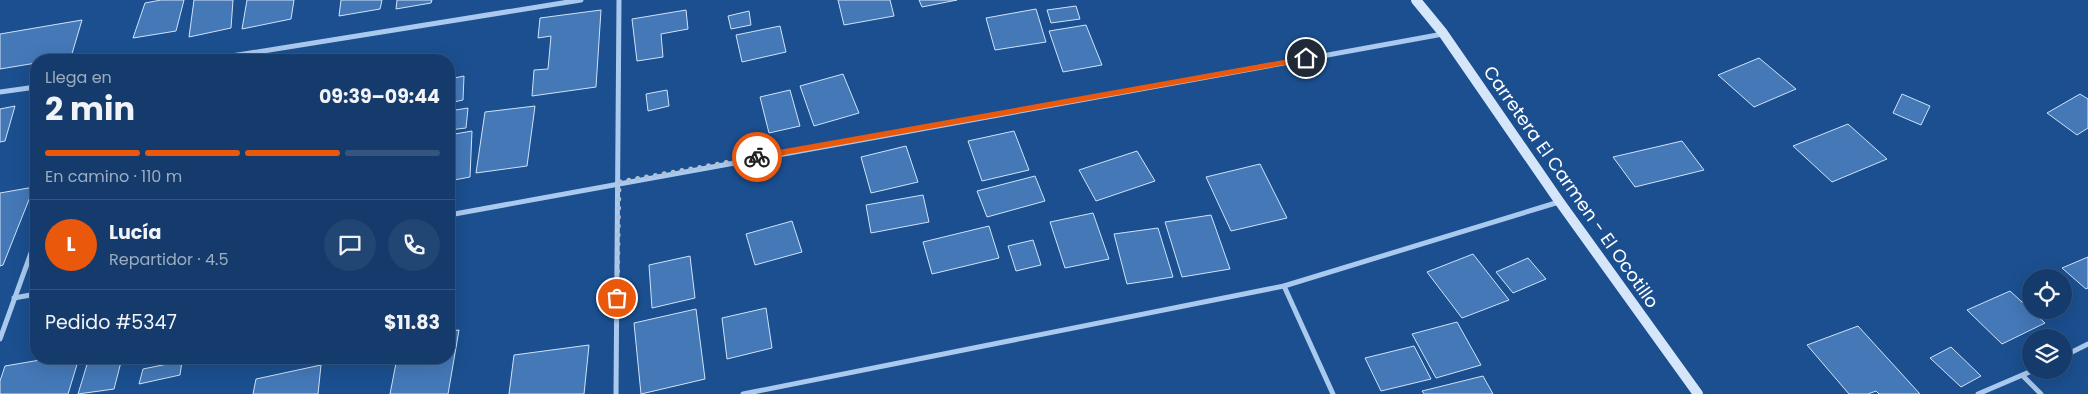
<!DOCTYPE html>
<html lang="es">
<head>
<meta charset="utf-8">
<style>
	body { margin:0; font-family:Poppins,sans-serif; background:#214673; color:#f1f3f6; height:100vh; display:flex; flex-direction:column; font-size:19px; white-space:nowrap }
	* { box-sizing:border-box; margin:0 }
	p { font-size:16px; color:#9dadc1 }
	.icon { flex:none; width:28px; height:28px; fill:none; stroke:currentColor; stroke-width:2; stroke-linecap:round; stroke-linejoin:round }
	.map { position:relative; flex:1; overflow:hidden }
	.sheet { position:absolute; left:30px; top:54px; width:425px; height:310px; display:flex; flex-direction:column; background:#143b6b; border-radius:20px; box-shadow:0 5px 20px #0002,0 0 0 1px #33557e }
	.sheet>* { flex:none }
	.fabs { position:absolute; left:2022px; top:269px; display:grid; gap:10px }
	.fabs a { display:grid; place-items:center; width:50px; height:50px; border-radius:50%; background:#143b6b; box-shadow:0 5px 20px #0002,0 0 0 1px #33557e; font-size:25px }
	.pin { position:absolute; display:grid; place-items:center; width:42px; height:42px; color:#fff; margin:-21px; border:2px solid #fff; border-radius:50%; box-shadow:0 1px 5px #0007 }
	.courier { position:absolute; display:grid; place-items:center; width:50px; height:50px; margin:-25px; border:4px solid #ea580c; border-radius:50%; background:#fff; color:#222; box-shadow:0 1px 6px #0007 }
	.head em { font-style:normal; font-weight:700 }
	.head div { display:flex; flex-direction:column-reverse }
	.head { display:flex; align-items:center; justify-content:space-between; height:85px; padding:0 15px }
	h1 { font-size:32px; font-weight:700; line-height:38px }
	.bar { display:grid; grid-template-columns:repeat(4,1fr); gap:8px 5px; align-content:center; height:60px; padding:0 15px }
	.bar i { height:6px; border-radius:4px; background:#33557e }
	.bar .on { background:#ea580c }
	.bar p { grid-column:span 4 }
	.line { display:flex; align-items:center; gap:12px; padding:0 15px; border-top:1px solid #33557e }
	.line div { flex:1 }
	.round { display:grid; place-items:center; flex:none; width:52px; height:52px; border-radius:26px; background:#214673 }
	.map>svg:first-child { display:block }
	.building { fill:#4478b7; stroke:#cfe3fa }
	.lines { fill:none; stroke-linecap:round; stroke-linejoin:round }
	.minor { stroke:#a9c9ee; stroke-width:5 }
	.secondary { stroke:#d6e6fa; stroke-width:10 }
	.route { fill:#ea580c }
	.done { stroke:#afc1d8; stroke-width:5; stroke-dasharray:0 9 }
	.labels { text-anchor:middle; stroke-width:5; stroke-linejoin:round; paint-order:stroke }
	.street-label { font-size:18px; fill:#fff; stroke:#1b4f8f }
</style>
</head>
<body>
<div class="map">
<svg width="2088" height="394" viewBox="0 0 2088 394">
	<rect width="100%" height="100%" fill="#1b4f8f"/>
	<!-- building -->
	<g class="building">
		<polygon points="161,0 184,0 176,31 133,38 145,3"/>
		<polygon points="194,0 233,0 231,28 189,37"/>
		<polygon points="247,0 294,0 291,19 242,29"/>
		<polygon points="341,0 382,0 380,9 339,16"/>
		<polygon points="397,0 432,0 431,3 396,9"/>
		<polygon points="838,0 890,0 894,16 844,25"/>
		<polygon points="919,0 957,0 922,7"/>
		<polygon points="1076,6 1080,19 1051,23 1047,10"/>
		<polygon points="1036,9 1046,42 995,50 986,18"/>
		<polygon points="601,10 596,87 532,96 534,70 548,69 551,36 538,38 540,18"/>
		<polygon points="686,10 688,29 661,34 663,57 637,61 632,19"/>
		<polygon points="749,11 751,25 731,29 728,16"/>
		<polygon points="82,20 71,57 36,60 36,63 0,69 0,34"/>
		<polygon points="1086,25 1102,65 1063,72 1049,31"/>
		<polygon points="780,26 786,52 742,62 736,35"/>
		<polygon points="1759,58 1796,89 1754,107 1718,75"/>
		<polygon points="843,74 859,113 814,126 800,86"/>
		<polygon points="464,76 463,100 449,103 449,79"/>
		<polygon points="667,90 669,106 648,111 646,94"/>
		<polygon points="790,90 800,126 769,133 760,97"/>
		<polygon points="1902,94 1930,106 1921,125 1893,113"/>
		<polygon points="2080,94 2088,99 2088,128 2077,135 2047,113"/>
		<polygon points="15,106 5,141 0,142 0,109"/>
		<polygon points="535,106 527,166 476,173 485,112"/>
		<polygon points="468,108 466,128 449,130 449,111"/>
		<polygon points="1848,124 1887,159 1832,182 1793,146"/>
		<polygon points="472,131 470,177 449,181 449,135"/>
		<polygon points="1014,131 1029,170 982,181 968,141"/>
		<polygon points="1682,141 1704,170 1635,187 1613,157"/>
		<polygon points="906,146 918,182 871,193 861,157"/>
		<polygon points="1137,151 1155,181 1096,201 1079,170"/>
		<polygon points="1260,164 1287,218 1231,231 1206,177"/>
		<polygon points="1035,176 1045,201 987,217 977,191"/>
		<polygon points="34,187 3,265 0,266 0,193"/>
		<polygon points="923,195 929,222 871,233 866,205"/>
		<polygon points="1093,213 1109,259 1065,268 1050,222"/>
		<polygon points="1211,215 1230,269 1182,277 1165,222"/>
		<polygon points="792,221 802,252 755,265 746,234"/>
		<polygon points="989,226 999,258 932,274 923,242"/>
		<polygon points="1158,228 1173,277 1127,284 1114,234"/>
		<polygon points="1033,240 1041,265 1016,271 1008,246"/>
		<polygon points="1473,254 1509,300 1462,318 1427,272"/>
		<polygon points="690,256 695,298 652,308 649,265"/>
		<polygon points="2088,257 2088,288 2086,289 2062,268"/>
		<polygon points="1528,258 1546,279 1513,293 1496,272"/>
		<polygon points="2010,291 2045,323 2002,344 1967,310"/>
		<polygon points="766,308 772,348 727,359 722,318"/>
		<polygon points="696,309 705,379 641,394 634,323"/>
		<polygon points="1457,322 1481,365 1436,378 1412,334"/>
		<polygon points="1858,326 1920,394 1879,394 1876,391 1868,394 1849,394 1807,345"/>
		<polygon points="459,330 448,394 390,394 397,358 449,358 449,331"/>
		<polygon points="589,345 584,394 509,394 514,355"/>
		<polygon points="1414,346 1431,379 1381,391 1365,358"/>
		<polygon points="1951,347 1981,376 1961,387 1930,358"/>
		<polygon points="52,358 79,358 68,394 0,394 0,381 5,366"/>
		<polygon points="89,358 122,358 114,389 78,394"/>
		<polygon points="182,361 180,375 139,384 143,369"/>
		<polygon points="321,365 318,394 253,394 256,379"/>
		<polygon points="1483,376 1493,394 1424,394 1422,391"/>
	</g>
	<g class="lines">
		<!-- minor -->
		<g class="minor">
			<polyline points="207,60 581,0"/>
			<polyline points="0,92 36,87"/>
			<polyline points="449,215 1443,34"/>
			<polyline points="1284,286 1333,394"/>
			<polyline points="14,298 36,294"/>
			<polyline points="0,339 36,239"/>
			<polyline points="2064,356 2088,344"/>
			<polyline points="2023,376 2041,394"/>
			<polyline points="616,394 619,0"/>
			<polyline points="743,394 1284,286 1559,202"/>
			<polyline points="1978,394 2034,370"/>
		</g>
		<!-- secondary -->
		<polyline class="secondary" points="1416,0 1443,33 1559,201 1698,394"/>
	</g>
	<!-- route -->
	<polygon class="route" points="1306,56 1310,58 1306,61 757,160 753,157 757,154"/>
	<g class="lines">
		<!-- done -->
		<polyline class="done" points="617,298 619,182 757,157"/>
	</g>
	<g class="labels">
		<!-- street labels -->
		<g class="street-label">
			<text transform="translate(1571 187) rotate(55)" y="6">Carretera El Carmen - El Ocotillo</text>
		</g>
	</g>
</svg>
<div class="fabs">
<a><svg class="icon" aria-label="locate" viewBox="0 0 24 24"><circle cx="12" cy="12" r="6"/><path d="M12 2v4M12 18v4M2 12h4M18 12h4"/></svg></a>
<a><svg class="icon" aria-label="layers" viewBox="0 0 24 24"><path d="M12 4l9 5-9 5-9-5zM3 14l9 5 9-5"/></svg></a>
</div>
<div class="pin" style="left:617px;top:298px;background:#ea580c"><svg class="icon" aria-label="bag" viewBox="0 0 24 24"><path d="M5 8h14l-1 12H6zM9 8a3 3 0 0 1 6 0"/></svg></div>
<div class="pin" style="left:1306px;top:58px;background:#1f2937"><svg class="icon" aria-label="home" viewBox="0 0 24 24"><path d="M3 11l9-7 9 7M6 9v11h12V9"/></svg></div>
<div class="courier" style="left:757px;top:157px"><svg class="icon" aria-label="bike" viewBox="0 0 24 24"><circle cx="6" cy="16" r="4"/><circle cx="18" cy="16" r="4"/><path d="M6 16l4-8h5l3 8M10 8l3 8H6M13 5h3"/></svg></div>
<section class="sheet">
<div class="head"><div><h1>2 min</h1><p>Llega en</p></div><em>09:39–09:44</em></div>
<div class="bar"><i class="on"></i><i class="on"></i><i class="on"></i><i></i><p>En camino · 110 m</p></div>
<div class="line" style="height:90px"><b class="round" style="background:#ea580c;color:#fff">L</b><div><b>Lucía</b><p>Repartidor · 4.5</p></div><a class="round"><svg class="icon" aria-label="chat" viewBox="0 0 24 24"><path d="M4 5h16v11H9l-5 4z"/></svg></a><a class="round"><svg class="icon" aria-label="phone" viewBox="0 0 24 24"><path d="M5 4h4l2 5-3 2q2 4 5 5l2-3 5 2v4C11 20 4 13 5 4z"/></svg></a></div>
<div class="line" style="height:65px"><div>Pedido #5347</div><b>$11.83</b></div>
</section>
</div>
</body>
</html>
